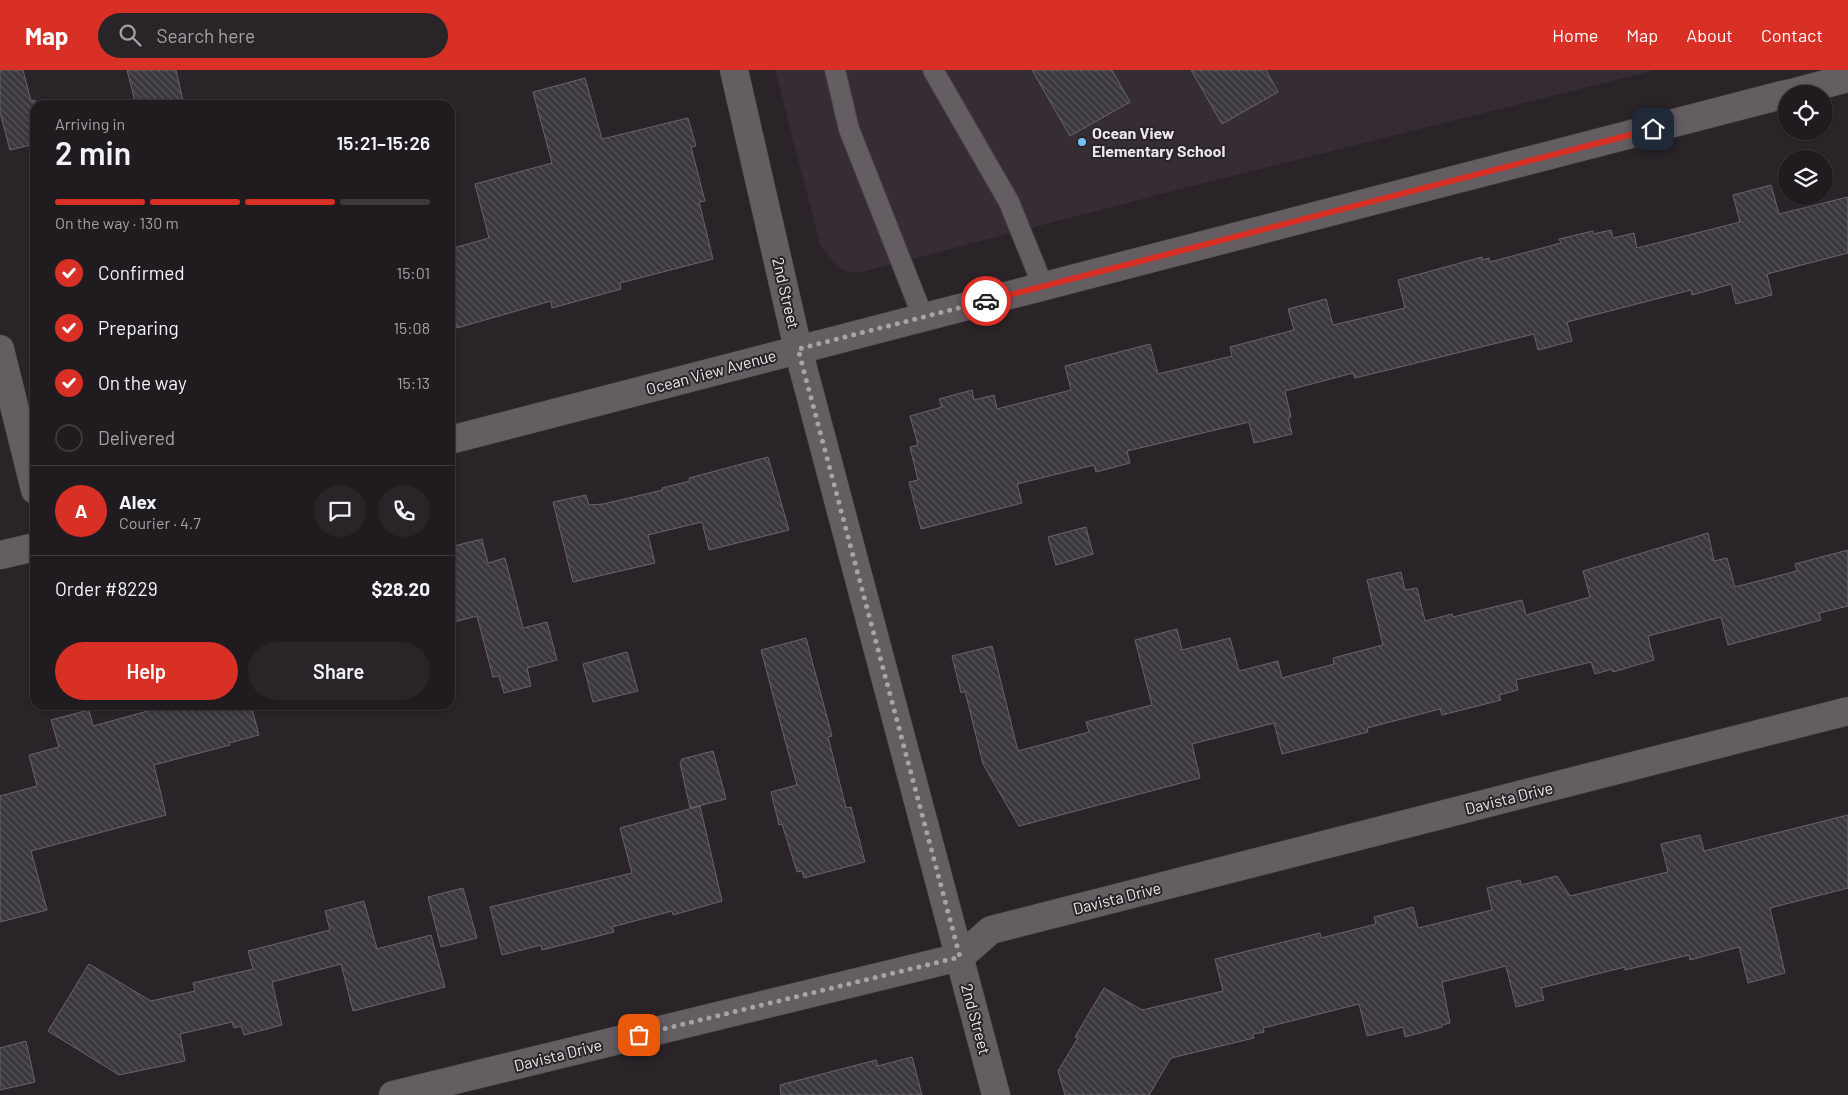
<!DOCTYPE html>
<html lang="en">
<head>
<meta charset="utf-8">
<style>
	body { margin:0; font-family:Barlow,sans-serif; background:#282428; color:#f1f3f6; height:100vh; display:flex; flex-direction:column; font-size:19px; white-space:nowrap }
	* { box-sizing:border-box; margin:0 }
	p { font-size:16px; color:#a2a1a4 }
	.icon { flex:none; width:28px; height:28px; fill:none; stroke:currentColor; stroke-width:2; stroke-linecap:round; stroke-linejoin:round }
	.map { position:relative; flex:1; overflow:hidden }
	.panel { position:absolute; left:30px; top:30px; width:425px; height:610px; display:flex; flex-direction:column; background:#201b1f; border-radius:15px; box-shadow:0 1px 4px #0004,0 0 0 1px #3d393d }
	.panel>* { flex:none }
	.fabs { position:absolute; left:1778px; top:15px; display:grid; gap:10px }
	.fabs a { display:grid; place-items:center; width:55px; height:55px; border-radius:50%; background:#201b1f; box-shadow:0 1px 4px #0004,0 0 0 1px #3d393d; font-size:25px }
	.pin { position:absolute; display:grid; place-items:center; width:42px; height:42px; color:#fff; margin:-21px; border-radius:10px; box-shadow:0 2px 8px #0006 }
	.courier { position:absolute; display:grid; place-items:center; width:50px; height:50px; margin:-25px; border:4px solid #d93025; border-radius:50%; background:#fff; color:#222; box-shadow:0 1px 6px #0007 }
	.summary em { font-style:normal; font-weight:600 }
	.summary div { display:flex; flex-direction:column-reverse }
	.summary { display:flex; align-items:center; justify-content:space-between; height:85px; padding:0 25px }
	h1 { font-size:32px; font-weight:600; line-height:38px }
	.bar { display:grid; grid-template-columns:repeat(4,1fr); gap:8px 5px; align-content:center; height:60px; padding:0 25px }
	.bar i { height:6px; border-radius:4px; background:#3d393d }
	.bar .current { background:#d93025 }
	.bar p { grid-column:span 4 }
	.line { display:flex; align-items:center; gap:12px; padding:0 25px; border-top:1px solid #3d393d }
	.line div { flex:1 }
	.round { display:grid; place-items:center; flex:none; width:52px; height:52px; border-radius:26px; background:#282428 }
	ol { padding:0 25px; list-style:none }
	li { display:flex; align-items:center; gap:15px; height:55px }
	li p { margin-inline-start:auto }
	li .icon { padding:5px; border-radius:50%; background:#d93025; color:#fff; stroke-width:4 }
	li:last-child { color:#a2a1a4 }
	li i { width:28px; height:28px; border:2px solid #3d393d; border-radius:50% }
	.primary-button { display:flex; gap:10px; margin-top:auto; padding:10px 25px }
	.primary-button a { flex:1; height:58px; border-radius:30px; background:#d93025; color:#fff; font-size:20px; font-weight:600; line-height:58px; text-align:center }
	.primary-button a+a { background:#282428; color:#f1f3f6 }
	header { display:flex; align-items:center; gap:30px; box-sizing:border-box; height:70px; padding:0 25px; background:#d93025; color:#fff }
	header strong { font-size:24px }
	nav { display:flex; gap:28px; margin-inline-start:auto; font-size:18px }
	.search { width:350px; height:45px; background:#282428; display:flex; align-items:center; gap:12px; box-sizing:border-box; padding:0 18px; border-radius:28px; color:#a2a1a4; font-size:19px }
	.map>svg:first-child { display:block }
	.built { fill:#362c34 }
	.building { fill:url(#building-back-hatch); stroke:#69646b }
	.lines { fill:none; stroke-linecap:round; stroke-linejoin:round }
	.lane-casing { stroke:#464145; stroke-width:22 }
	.street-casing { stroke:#464145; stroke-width:29 }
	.lane { stroke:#645e63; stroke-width:20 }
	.street { stroke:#645e63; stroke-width:28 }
	.done { stroke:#a7a3a6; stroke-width:5; stroke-dasharray:0 9 }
	.route { stroke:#d93025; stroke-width:6 }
	.poi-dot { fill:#72c1f5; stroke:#2a2429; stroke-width:2 }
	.labels { text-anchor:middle; stroke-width:4; stroke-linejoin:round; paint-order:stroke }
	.poi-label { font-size:16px; font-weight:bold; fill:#ebe7ea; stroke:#2a2429; text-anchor:start }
	.street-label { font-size:16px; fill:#ebe7ea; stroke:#2a2429 }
</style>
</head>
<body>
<header>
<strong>Map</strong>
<div class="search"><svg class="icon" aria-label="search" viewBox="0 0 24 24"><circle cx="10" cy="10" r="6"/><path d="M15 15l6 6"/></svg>Search here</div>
<nav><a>Home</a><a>Map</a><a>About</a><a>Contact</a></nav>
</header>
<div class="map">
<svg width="1848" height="1025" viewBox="0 0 1848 1025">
	<defs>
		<pattern id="building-back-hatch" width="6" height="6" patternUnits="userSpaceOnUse" patternTransform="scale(1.25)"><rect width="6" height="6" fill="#3b383d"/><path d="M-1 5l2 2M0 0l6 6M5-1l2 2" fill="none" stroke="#585559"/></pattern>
	</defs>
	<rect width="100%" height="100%" fill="#2a2429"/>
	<!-- built -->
	<polygon class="built" points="775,0 1655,0 1192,116 858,203 842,200 821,177"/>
	<!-- building -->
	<g class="building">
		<polygon points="0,0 23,0 31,31 35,30 35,74 10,80 0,42"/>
		<polygon points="127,0 176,0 184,35 136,35"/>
		<polygon points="1032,0 1112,0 1130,32 1070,66"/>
		<polygon points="1191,0 1266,0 1278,22 1222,54"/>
		<polygon points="585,8 602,69 688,48 696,76 691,77 705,131 699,132 713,189 620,213 621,219 552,238 551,231 457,258 450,231 450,179 489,168 475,114 552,93 533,22"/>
		<polygon points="1771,115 1779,144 1848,127 1848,183 1767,204 1772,225 1736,234 1731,214 1692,225 1691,220 1567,252 1572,271 1538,280 1534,264 1355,308 1353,303 1285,321 1291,347 1288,348 1292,364 1254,373 1249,352 1127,381 1130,393 1096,402 1094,395 1017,414 1022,433 921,459 909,412 918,410 910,377 918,375 910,346 942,337 939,329 972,320 974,330 994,325 997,339 1071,320 1065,296 1150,274 1158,304 1232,286 1230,277 1294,260 1288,239 1326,229 1333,255 1405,238 1398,210 1482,187 1482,190 1489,188 1490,192 1561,173 1559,169 1593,161 1593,164 1611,160 1613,168 1634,163 1637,178 1740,152 1733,125"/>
		<polygon points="768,387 789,460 709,480 702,452 648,465 655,493 573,512 553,432 586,425 589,435 603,434 663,420 662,418 690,411 689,408"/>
		<polygon points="1086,457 1093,484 1056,495 1048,467"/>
		<polygon points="1708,463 1714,491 1727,488 1735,517 1797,501 1795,494 1848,480 1848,536 1819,543 1821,550 1728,575 1721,547 1648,566 1654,590 1613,602 1612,599 1595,604 1591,592 1516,610 1518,620 1499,625 1501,630 1442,645 1440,639 1367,658 1368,662 1282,684 1274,653 1192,674 1200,708 1019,756 983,694 965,621 961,623 952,586 992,576 1018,681 1089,662 1086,652 1152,635 1135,570 1177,559 1182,580 1230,568 1239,601 1278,591 1282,608 1334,594 1333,588 1383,575 1367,510 1401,502 1405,520 1417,518 1425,551 1452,544 1453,547 1522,530 1526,545 1590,527 1583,501"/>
		<polygon points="482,469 488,493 505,488 523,558 547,552 557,590 527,598 531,616 504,623 499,606 493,607 477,546 450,553 450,477"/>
		<polygon points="806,568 832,666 828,667 846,738 851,737 865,792 804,808 802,801 797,802 782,754 779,755 771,722 797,715 761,580"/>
		<polygon points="627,582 638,621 593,632 583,594"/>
		<polygon points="170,635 251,635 259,665 229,673 230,675 154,695 166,745 31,781 47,840 0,852 0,726 37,716 29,685 59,677 51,650 89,640 93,656"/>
		<polygon points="713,681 726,729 690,738 680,693 682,689"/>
		<polygon points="700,736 722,831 673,845 672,841 612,857 614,862 542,880 541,875 502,885 490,837 632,803 620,758"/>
		<polygon points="1848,745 1848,818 1770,838 1785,903 1748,913 1739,877 1690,890 1689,885 1625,900 1625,897 1541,918 1544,930 1516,937 1506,896 1442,912 1450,953 1442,955 1442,957 1405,967 1403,957 1367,966 1359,934 1263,958 1264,962 1253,964 1254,968 1171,988 1149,1025 1065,1025 1058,1001 1078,968 1075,967 1104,918 1142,940 1223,921 1215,889 1320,863 1321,868 1376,854 1374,847 1413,837 1418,858 1492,840 1487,818 1520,810 1521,815 1557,806 1570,826 1668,802 1661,774 1700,765 1704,781"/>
		<polygon points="463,818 477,868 441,877 428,827"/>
		<polygon points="364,831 377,879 431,865 445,917 353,941 341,894 272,912 282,955 244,965 241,956 234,958 232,952 180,964 185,991 119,1005 48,961 89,894 151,931 195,921 193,913 253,899 248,881 330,860 325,841"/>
		<polygon points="26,971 35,1012 0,1020 0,978"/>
		<polygon points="912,987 922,1025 781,1025 780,1015 876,990 878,996"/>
	</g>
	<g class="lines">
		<defs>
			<g id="lane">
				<polyline points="835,0 849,59 923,247"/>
				<polyline points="933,0 1009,132 1043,216"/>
			</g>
			<g id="street">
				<polyline points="734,0 798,279 996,1025"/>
				<polyline points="1788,24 1848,8"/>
				<polyline points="0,279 35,420"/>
				<polyline points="450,370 1786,24"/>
				<polyline points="0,485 35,477"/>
				<polyline points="393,1025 960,887 991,860 1848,641"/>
			</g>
		</defs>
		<!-- lane casing -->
		<use href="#lane" class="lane-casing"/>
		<!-- street casing -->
		<use href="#street" class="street-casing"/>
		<!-- lane -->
		<use href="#lane" class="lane"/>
		<!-- street -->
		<use href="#street" class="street"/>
	</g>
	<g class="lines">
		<!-- done -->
		<polyline class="done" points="639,965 960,887 798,279 986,231"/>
		<!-- route -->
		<polyline class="route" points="986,231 1653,59"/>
	</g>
	<!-- markers -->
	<circle class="poi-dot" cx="1082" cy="72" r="5"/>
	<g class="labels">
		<!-- poi labels -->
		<g class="poi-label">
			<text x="1092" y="69">Ocean View<tspan x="1092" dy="18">Elementary School</tspan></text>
		</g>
		<!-- street labels -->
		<g class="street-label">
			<text transform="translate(786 223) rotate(77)" y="6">2nd Street</text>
			<text transform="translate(711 302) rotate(-15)" y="6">Ocean View Avenue</text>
			<text transform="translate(1509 728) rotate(-14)" y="6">Davista Drive</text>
			<text transform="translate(1117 828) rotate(-14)" y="6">Davista Drive</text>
			<text transform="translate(976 949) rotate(75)" y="6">2nd Street</text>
			<text transform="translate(558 985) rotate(-14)" y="6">Davista Drive</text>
		</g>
	</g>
</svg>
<div class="fabs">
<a><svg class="icon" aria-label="locate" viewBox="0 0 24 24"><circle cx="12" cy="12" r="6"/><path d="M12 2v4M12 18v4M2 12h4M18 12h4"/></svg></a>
<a><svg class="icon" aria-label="layers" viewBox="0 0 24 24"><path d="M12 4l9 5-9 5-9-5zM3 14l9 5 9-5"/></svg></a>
</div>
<div class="pin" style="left:639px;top:965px;background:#ea580c"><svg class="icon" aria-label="bag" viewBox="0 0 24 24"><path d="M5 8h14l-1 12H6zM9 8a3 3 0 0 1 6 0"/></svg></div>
<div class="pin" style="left:1653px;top:59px;background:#1f2937"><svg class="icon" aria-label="home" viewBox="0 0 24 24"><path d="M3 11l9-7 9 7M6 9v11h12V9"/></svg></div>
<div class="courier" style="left:986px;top:231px"><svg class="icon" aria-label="car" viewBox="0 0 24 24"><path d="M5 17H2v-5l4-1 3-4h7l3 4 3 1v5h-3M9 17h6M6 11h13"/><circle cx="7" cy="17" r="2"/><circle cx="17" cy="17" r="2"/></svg></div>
<section class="panel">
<div class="summary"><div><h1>2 min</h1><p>Arriving in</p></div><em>15:21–15:26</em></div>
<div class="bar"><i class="current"></i><i class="current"></i><i class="current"></i><i></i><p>On the way · 130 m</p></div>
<ol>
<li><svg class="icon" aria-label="check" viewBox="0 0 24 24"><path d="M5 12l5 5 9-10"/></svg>Confirmed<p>15:01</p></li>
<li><svg class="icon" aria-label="check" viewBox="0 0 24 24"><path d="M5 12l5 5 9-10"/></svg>Preparing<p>15:08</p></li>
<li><svg class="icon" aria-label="check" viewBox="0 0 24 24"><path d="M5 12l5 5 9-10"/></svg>On the way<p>15:13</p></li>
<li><i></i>Delivered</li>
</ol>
<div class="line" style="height:90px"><b class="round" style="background:#d93025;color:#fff">A</b><div><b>Alex</b><p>Courier · 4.7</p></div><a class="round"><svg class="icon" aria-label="chat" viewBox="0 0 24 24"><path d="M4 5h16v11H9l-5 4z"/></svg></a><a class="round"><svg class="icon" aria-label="phone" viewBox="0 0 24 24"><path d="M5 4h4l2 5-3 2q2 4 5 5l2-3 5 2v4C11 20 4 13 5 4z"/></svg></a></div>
<div class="line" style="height:65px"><div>Order #8229</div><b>$28.20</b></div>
<div class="primary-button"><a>Help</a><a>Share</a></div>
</section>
</div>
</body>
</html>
